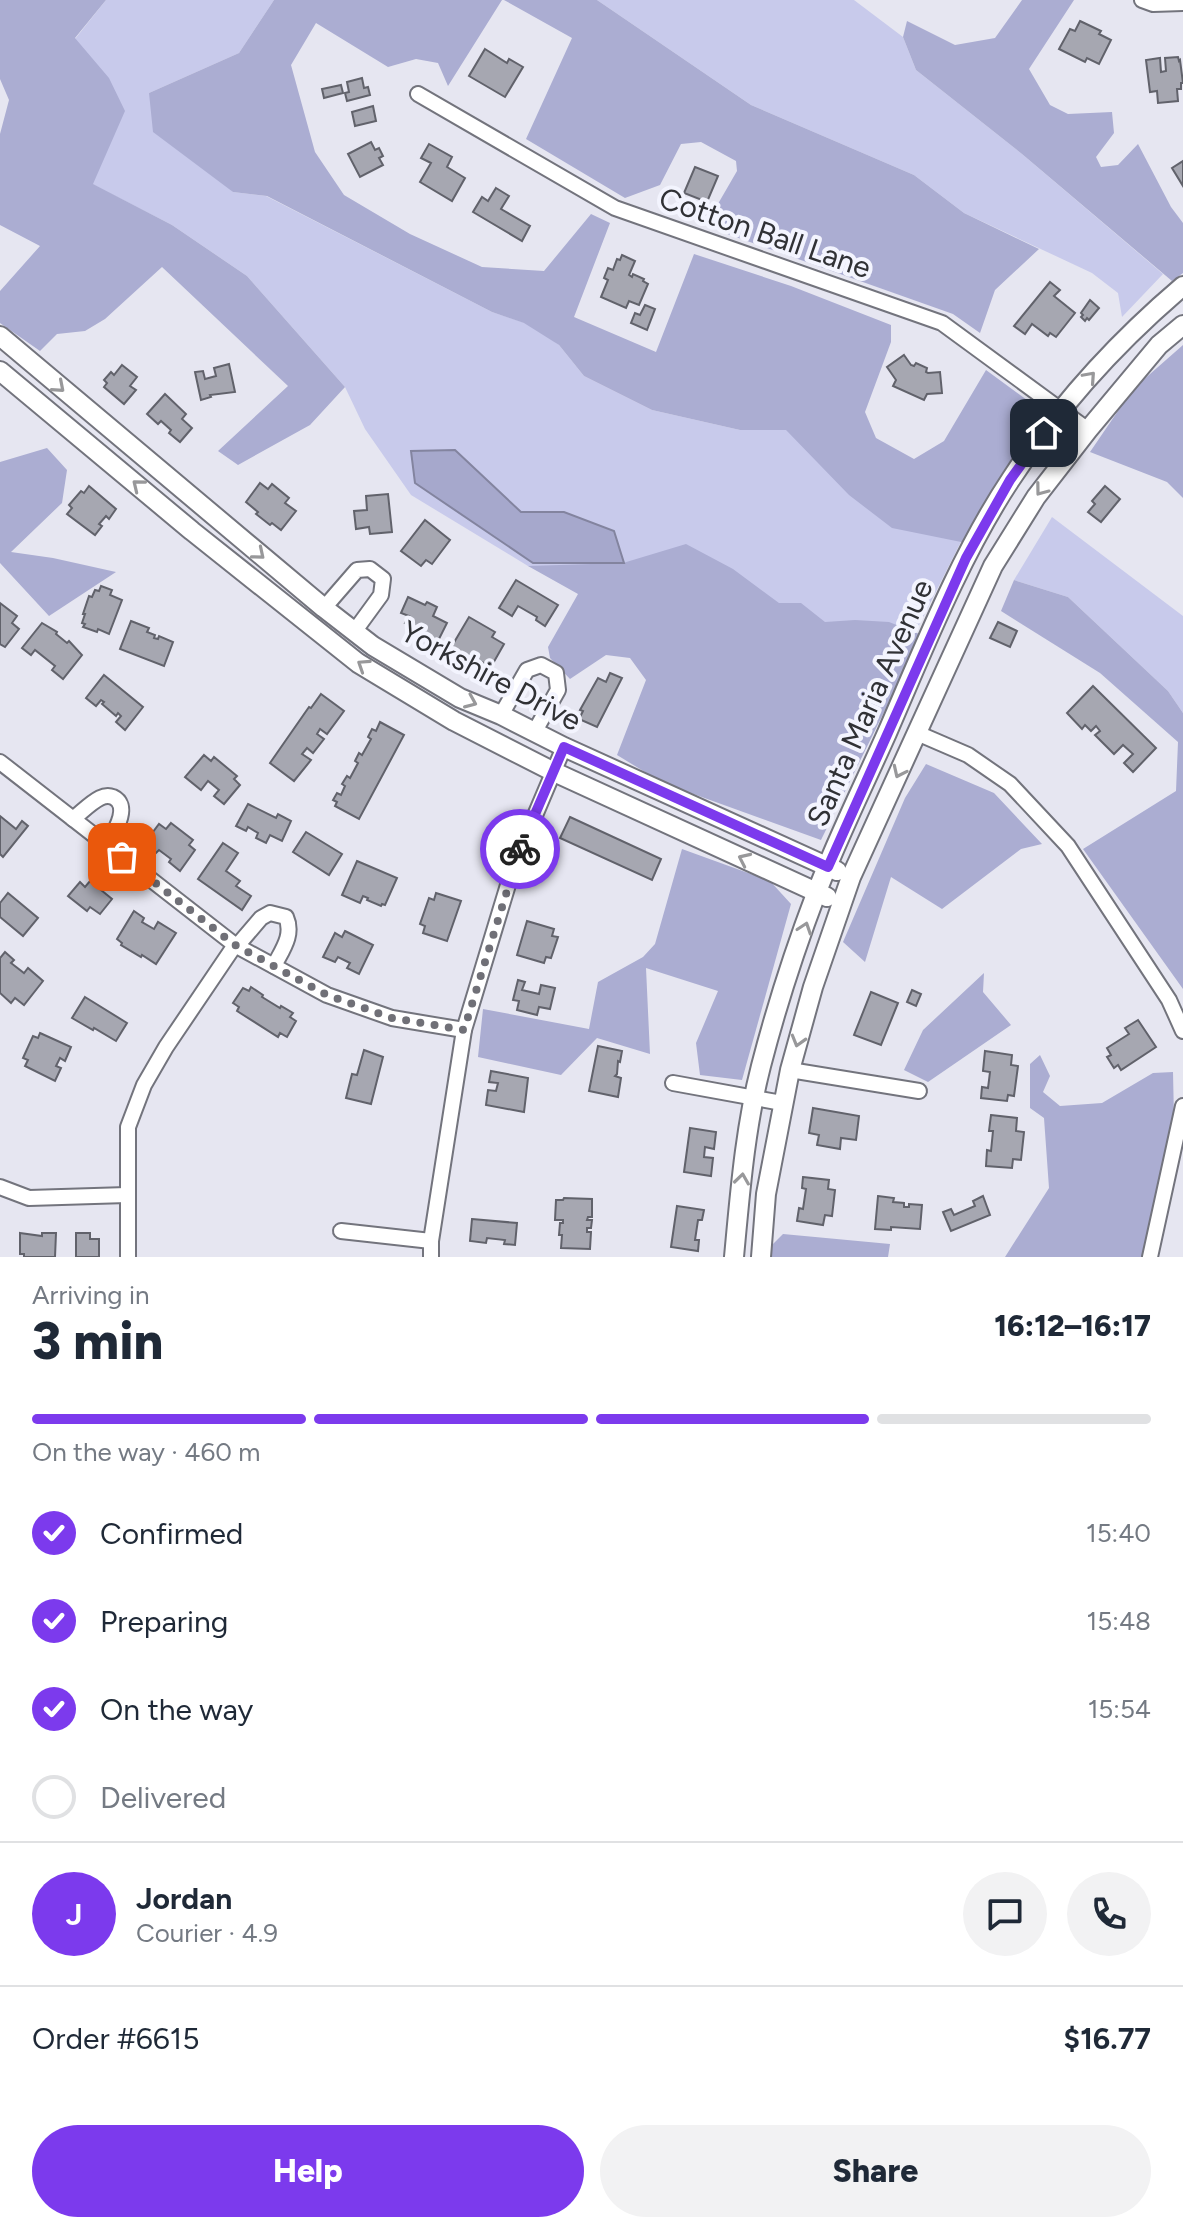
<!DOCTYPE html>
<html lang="en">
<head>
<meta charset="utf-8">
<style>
	body { margin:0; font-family:Figtree,sans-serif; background:#f2f2f3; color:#1f2937; height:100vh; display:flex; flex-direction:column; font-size:30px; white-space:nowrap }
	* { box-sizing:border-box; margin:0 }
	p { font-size:26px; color:#747a83 }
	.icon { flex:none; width:44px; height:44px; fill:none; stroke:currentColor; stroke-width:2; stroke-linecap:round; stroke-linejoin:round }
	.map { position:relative; height:1257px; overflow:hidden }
	.sheet { display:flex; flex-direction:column; background:#fff; flex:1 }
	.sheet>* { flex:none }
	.pin { position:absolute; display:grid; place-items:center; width:68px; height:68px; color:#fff; margin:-34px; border-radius:16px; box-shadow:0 4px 12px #0006 }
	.courier { position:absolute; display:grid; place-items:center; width:80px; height:80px; margin:-40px; border:6px solid #7c3aed; border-radius:50%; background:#fff; color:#222; box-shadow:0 2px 10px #0007 }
	.headline em { font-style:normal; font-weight:800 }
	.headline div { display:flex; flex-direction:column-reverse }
	.headline { display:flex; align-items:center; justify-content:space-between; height:136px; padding:0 32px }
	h1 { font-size:52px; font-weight:800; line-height:60px }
	.bar { display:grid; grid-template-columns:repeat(4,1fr); gap:12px 8px; align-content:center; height:96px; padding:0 32px }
	.bar i { height:10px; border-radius:6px; background:#e0e1e3 }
	.bar .selected { background:#7c3aed }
	.bar p { grid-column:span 4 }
	.line { display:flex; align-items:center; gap:20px; padding:0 32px; border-top:2px solid #e0e1e3 }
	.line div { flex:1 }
	.round { display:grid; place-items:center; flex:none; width:84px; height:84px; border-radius:42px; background:#f2f2f3 }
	ol { padding:0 32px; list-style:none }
	li { display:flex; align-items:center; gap:24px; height:88px }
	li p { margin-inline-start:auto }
	li .icon { padding:8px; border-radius:50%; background:#7c3aed; color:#fff; stroke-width:4 }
	li:last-child { color:#747a83 }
	li i { width:44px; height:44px; border:4px solid #e0e1e3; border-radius:50% }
	.cta { display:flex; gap:16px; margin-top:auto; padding:16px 32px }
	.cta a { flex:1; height:92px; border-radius:48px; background:#7c3aed; color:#fff; font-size:32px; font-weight:800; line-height:92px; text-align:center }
	.cta a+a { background:#f2f2f3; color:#1f2937 }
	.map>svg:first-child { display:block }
	.green { fill:#c8caeb }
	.forest { fill:#abadd2 }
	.water { fill:#a6a8cc; stroke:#83849f; stroke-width:2 }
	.building { fill:#a6a7b1; stroke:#61626b; stroke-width:2 }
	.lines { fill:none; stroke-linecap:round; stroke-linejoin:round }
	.minor-casing { stroke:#73747d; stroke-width:18 }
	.tertiary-casing { stroke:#73747d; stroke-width:22 }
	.minor { stroke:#fff; stroke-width:14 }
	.tertiary { stroke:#fff; stroke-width:18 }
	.oneway { stroke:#98989a }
	.done { stroke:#707077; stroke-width:8; stroke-dasharray:0 14.4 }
	.route { stroke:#7c3aed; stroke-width:10 }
	.labels { text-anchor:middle; stroke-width:8; stroke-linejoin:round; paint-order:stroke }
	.street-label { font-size:30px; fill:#303135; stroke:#f3f4fe }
</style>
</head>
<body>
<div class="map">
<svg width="1183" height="1257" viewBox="0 0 1183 1257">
	<rect width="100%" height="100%" fill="#e6e6f1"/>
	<!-- green -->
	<g class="green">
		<polygon points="106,0 274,0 239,53 149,93 233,192 266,196 492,312 534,326 559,345 584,376 652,410 740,430 801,430 968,528 906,651 528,566 411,495 365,429 345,387 247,276 172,225 92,184 124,111 75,39"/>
		<polygon points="597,0 854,0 903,37 916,70 1022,154 1163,274 1122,317 1118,293 1092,273 964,213 914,175 751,105"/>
		<polygon points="1052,517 1183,616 1183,713 1168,691 1068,597 1014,580"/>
	</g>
	<!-- forest -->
	<g class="forest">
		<polygon points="0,0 106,0 75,38 109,78 125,111 93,184 172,225 247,276 345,387 310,425 238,465 218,451 288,386 162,267 105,319 85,331 57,334 40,351 0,323 0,291 40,246 0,225 0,134 9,100 0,79"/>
		<polygon points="274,0 502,0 448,86 438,63 416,59 388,67 316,23 291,65 315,152 344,195 410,234 482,267 544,271 591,214 610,223 574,317 656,352 694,254 791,286 891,325 891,342 865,412 876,438 914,459 944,441 986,370 1038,408 971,544 892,528 849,495 786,430 740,430 652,410 584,376 559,345 524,323 492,312 267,196 233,192 153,132 149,93 239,53"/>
		<polygon points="504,0 597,0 751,105 914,175 964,213 1039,249 995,290 980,333 953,314 719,231 715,209 737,171 736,161 701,142 681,144 660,185 625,198 526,139 572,38"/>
		<polygon points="1022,0 1074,0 1029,69 1050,105 1068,114 1112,112 1114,133 1096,157 1101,167 1118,165 1138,144 1171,207 1183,223 1183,273 1172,281 1022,154 916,70 903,37 907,21 955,45 995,38"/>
		<polygon points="1183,345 1183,498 1167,482 1090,452 1133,389"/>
		<polygon points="47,448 67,470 62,503 11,552 53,558 116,572 49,616 0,563 0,462"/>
		<polygon points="686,544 733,569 779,603 801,603 825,622 855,620 889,622 922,635 821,840 663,783 617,755 646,680 630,658 606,655 570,679 550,658 548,647 578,594 528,566 623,563"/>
		<polygon points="1014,580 1068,597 1168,691 1183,713 1183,989 1083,849 1176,791 1178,742 1100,673 1001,611"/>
		<polygon points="926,764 994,793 1042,844 1021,849 942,909 891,877 865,962 843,942 905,798"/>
		<polygon points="682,849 770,881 791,904 742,1080 700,1075 696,1043 718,991 646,968 650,1054 597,1038 561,1075 478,1057 483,1009 589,1029 598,982 643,957 655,944"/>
		<polygon points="984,973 983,992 1011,1025 928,1082 904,1070 923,1030"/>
		<polygon points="1040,1055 1050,1076 1043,1092 1060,1106 1102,1103 1153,1073 1173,1072 1174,1119 1143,1257 1005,1257 1049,1188 1044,1118 1030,1108 1030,1064"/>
		<polygon points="783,1234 890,1244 888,1257 769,1257 770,1247"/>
	</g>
	<!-- water -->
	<polygon class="water" points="455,450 521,512 564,512 614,531 624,563 533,563 415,483 411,451"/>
	<!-- building -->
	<g class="building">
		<polygon points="1080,21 1101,31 1099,34 1111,40 1099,64 1087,58 1085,62 1059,49 1070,29 1075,31"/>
		<polygon points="485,49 507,63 509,59 523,67 505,97 469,76"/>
		<polygon points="1178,57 1179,61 1180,60 1183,83 1181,83 1181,89 1177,89 1178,101 1158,103 1157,91 1150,92 1146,60 1160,58 1161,72 1166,71 1165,58"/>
		<polygon points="362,78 364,88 368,87 370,95 347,101 345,93 349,92 347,82"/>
		<polygon points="341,85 343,93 324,98 322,89"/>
		<polygon points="373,106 376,121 355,126 352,112"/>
		<polygon points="371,142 375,150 379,148 383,156 379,158 383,165 360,177 348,154"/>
		<polygon points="429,144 452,157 447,167 465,178 452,201 420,182 431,163 421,158"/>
		<polygon points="1183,161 1183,186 1172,168"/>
		<polygon points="695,167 718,176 707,202 684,193"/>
		<polygon points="496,188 509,196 501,209 530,226 522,241 473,212 482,197 488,201"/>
		<polygon points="622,255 635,261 629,275 632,277 633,274 644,279 643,281 648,284 639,305 629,301 626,308 601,297 608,280 604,278 608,268 613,270 617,259 620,260"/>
		<polygon points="1050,282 1060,290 1054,296 1075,313 1056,337 1050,333 1048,336 1032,324 1025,334 1014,326"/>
		<polygon points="1090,300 1099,308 1089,320 1087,318 1085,321 1081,317 1083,315 1081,313"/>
		<polygon points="645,305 655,309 647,330 631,323 635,313 640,315"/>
		<polygon points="904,355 911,365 914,366 916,363 927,368 926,372 928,373 940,372 942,393 927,394 924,400 893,386 896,380 887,367"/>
		<polygon points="229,364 235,392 210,395 211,397 201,400 195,372 203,371 205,379 216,376 214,368"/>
		<polygon points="122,365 137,377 130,386 136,390 124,404 104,387 107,383 104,380 111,372 114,375"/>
		<polygon points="165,394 186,414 182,419 192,428 180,442 169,433 171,430 161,421 158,424 147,414"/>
		<polygon points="260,483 268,489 272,484 289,498 285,503 296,511 281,530 272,523 270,525 256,514 258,512 246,502"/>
		<polygon points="89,486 116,509 109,519 106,516 99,524 102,526 95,535 67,514 72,508 69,505 81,491 84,493"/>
		<polygon points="1105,486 1120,499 1101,522 1088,512 1095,504 1092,501"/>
		<polygon points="388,494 392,532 370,534 369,527 356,529 354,511 367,510 366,496"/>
		<polygon points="425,520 450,540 432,564 426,560 421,566 401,551"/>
		<polygon points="516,580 558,605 545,626 536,620 537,617 518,606 512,616 499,608"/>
		<polygon points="101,586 112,590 110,595 122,600 109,634 98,629 97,632 83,627 85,624 82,623 85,614 83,614 89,596 92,597 95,590 99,591"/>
		<polygon points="408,597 425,605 427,602 437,607 433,616 447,623 436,645 421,638 424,632 405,623 409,616 401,613"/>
		<polygon points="0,603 17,616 12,623 19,629 5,647 0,644"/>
		<polygon points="469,617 495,632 492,637 504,644 491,667 470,655 466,661 449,651"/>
		<polygon points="131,621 149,628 147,632 155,635 154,638 158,639 159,636 173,642 164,666 120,649"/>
		<polygon points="998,622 1017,631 1010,647 990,638"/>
		<polygon points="42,623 57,632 56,634 67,643 69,641 82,655 63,679 52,670 55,666 35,650 31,655 22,648"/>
		<polygon points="610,673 622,678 597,727 579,719 583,711 580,710 598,678 606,682"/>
		<polygon points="104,675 143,707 125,730 116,722 121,716 118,713 116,716 102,704 104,702 101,700 96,706 86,698"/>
		<polygon points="1093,686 1156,748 1133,772 1124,763 1133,754 1123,745 1114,754 1095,735 1100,731 1096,726 1091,731 1085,725 1082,729 1067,713"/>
		<polygon points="321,694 344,711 327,734 320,729 317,734 324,739 313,753 307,748 302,754 311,760 294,781 270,763 309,707 311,708"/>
		<polygon points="380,722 404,735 359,819 335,806 337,802 333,800 337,793 341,795 345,786 342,784 347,776 350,778 358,763 355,761 359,753 362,755 371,739 368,737 372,729 376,731"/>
		<polygon points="204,755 211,761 214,757 237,776 234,779 240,785 224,804 214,796 219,790 208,781 201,790 185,777"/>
		<polygon points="248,804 276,818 278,814 291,821 282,841 270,835 266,843 256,838 258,833 248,827 246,831 236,826"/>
		<polygon points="0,816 16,829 22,821 28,826 3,857 0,854"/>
		<polygon points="570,817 661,859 652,880 560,838"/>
		<polygon points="171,823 193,840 189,845 195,850 180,871 169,862 171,859 159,850 156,853 144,844 159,824 166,829"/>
		<polygon points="306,832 342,854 329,875 293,852"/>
		<polygon points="223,843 238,853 226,871 240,881 236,886 251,896 242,910 198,879"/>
		<polygon points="357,861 397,878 385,905 382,904 381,906 367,900 368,898 363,896 360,903 342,895"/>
		<polygon points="90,881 103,888 101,890 112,899 100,914 90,907 87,911 68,896 80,882 85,887"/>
		<polygon points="8,893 38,918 23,936 0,917 0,903"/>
		<polygon points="436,893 461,901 447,941 423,933 425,926 420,924 429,898 434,900"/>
		<polygon points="134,911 144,918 142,922 154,929 158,922 176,933 156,964 142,955 141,957 121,945 122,943 117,939"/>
		<polygon points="527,921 554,929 552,936 558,937 551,958 546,957 544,963 517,955"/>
		<polygon points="345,931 373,945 359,974 347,968 350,963 338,957 335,962 323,957 335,933 342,937"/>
		<polygon points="5,952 14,960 11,963 24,973 28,968 43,981 24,1005 15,998 11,1003 0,993 0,958"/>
		<polygon points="518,980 525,982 522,990 539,994 541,985 555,988 550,1009 539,1007 537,1015 517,1010 519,1001 513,1000"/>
		<polygon points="251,987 263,995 262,997 280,1008 281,1006 293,1013 290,1017 296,1021 287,1037 280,1033 278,1037 237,1011 239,1007 233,1003 243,988 249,991"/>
		<polygon points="912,990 921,994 916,1006 907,1002"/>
		<polygon points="871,992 898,1003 881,1045 854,1035"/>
		<polygon points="85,997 127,1023 116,1041 94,1028 93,1030 72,1018"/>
		<polygon points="1138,1020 1156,1047 1121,1070 1118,1065 1114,1068 1107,1057 1111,1055 1107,1048 1129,1034 1125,1028"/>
		<polygon points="40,1033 71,1047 65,1061 60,1058 56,1066 61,1068 55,1081 25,1066 28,1060 23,1058 33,1036 38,1038"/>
		<polygon points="598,1046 622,1051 620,1062 618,1061 617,1074 615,1076 621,1078 618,1097 589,1091"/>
		<polygon points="364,1050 383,1057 371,1104 346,1098 352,1074 357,1075"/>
		<polygon points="985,1051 1012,1055 1011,1065 1018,1066 1014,1096 1008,1095 1007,1101 981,1098 982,1087 988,1088 990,1072 983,1071"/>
		<polygon points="491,1071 528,1078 524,1112 486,1105 488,1090 496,1091 498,1083 489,1082"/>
		<polygon points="813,1108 859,1116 856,1140 841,1138 840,1149 817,1145 819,1135 809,1133"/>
		<polygon points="991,1115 1017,1118 1016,1131 1024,1132 1021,1160 1013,1159 1012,1168 986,1166 987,1150 991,1151 993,1131 989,1131"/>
		<polygon points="690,1128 716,1132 714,1149 705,1147 704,1157 713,1158 711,1176 684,1172"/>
		<polygon points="803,1177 829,1180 828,1189 835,1190 832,1216 825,1215 823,1225 797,1221 799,1208 803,1209 806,1189 802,1188"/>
		<polygon points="878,1196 894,1198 893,1202 904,1203 904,1207 909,1207 909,1204 922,1205 920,1229 891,1227 891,1230 875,1229"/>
		<polygon points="983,1196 990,1215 951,1231 943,1212 951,1209 954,1215 975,1206 973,1201"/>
		<polygon points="564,1198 592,1199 592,1217 588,1217 587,1220 592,1220 591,1228 587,1228 587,1232 591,1232 590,1249 561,1248 562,1235 559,1235 560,1223 563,1223 563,1220 555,1220 556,1200 563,1200"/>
		<polygon points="677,1206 704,1210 702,1220 698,1220 695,1240 699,1240 698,1251 671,1247"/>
		<polygon points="472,1219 517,1223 515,1245 504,1244 505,1240 487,1238 486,1243 470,1241"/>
		<polygon points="20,1233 42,1236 42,1233 56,1233 55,1257 24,1257 24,1254 20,1254"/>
		<polygon points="76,1233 90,1233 90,1239 99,1239 99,1257 76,1257"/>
	</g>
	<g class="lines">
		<defs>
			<g id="minor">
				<polyline points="1142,0 1153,4 1183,3"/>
				<polyline points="418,94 615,208 942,323 1088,430"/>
				<polyline points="324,608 357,570 370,569 383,579 381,595 354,632"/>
				<polyline points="501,715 527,670 541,665 556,673 558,690 535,731"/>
				<polyline points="917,733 968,755 1010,784 1068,846 1169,1000 1183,1031"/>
				<polyline points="0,762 235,945 327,995 392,1018 464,1030"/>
				<path d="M73,819C82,812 90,803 100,798C104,796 108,795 113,797C132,806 113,834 107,845"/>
				<path d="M237,946L261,918L270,913L286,917C294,935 282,950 274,966"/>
				<polyline points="790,1070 919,1091"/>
				<polyline points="673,1083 782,1103"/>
				<polyline points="0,1187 29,1198 127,1195"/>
				<polyline points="341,1231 431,1241"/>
				<polyline points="128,1257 128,1127 144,1085 166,1047 235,945"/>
				<polyline points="431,1257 431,1241 464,1030 514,865 564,747"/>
				<polyline points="1150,1257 1183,1106"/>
			</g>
			<g id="tertiary">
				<polyline points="0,336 324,608 373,646 460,698 501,715 564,747 837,871"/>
				<polyline points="0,371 192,531 358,663 454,721 552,771 827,897"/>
				<path d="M734,1257C740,1193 745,1128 761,1066C776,1008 795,949 816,894C837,839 863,787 887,733C923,650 961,554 1011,479C1058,407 1117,342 1183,286"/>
				<polyline points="761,1257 766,1194 790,1070 813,987 851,877 993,566 1036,497 1088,430 1159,345 1183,325"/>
			</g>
		</defs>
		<!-- minor casing -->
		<use href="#minor" class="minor-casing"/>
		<!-- tertiary casing -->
		<use href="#tertiary" class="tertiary-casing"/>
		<!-- minor -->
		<use href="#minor" class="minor"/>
		<!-- tertiary -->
		<use href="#tertiary" class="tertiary"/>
	</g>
	<!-- one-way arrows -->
	<defs><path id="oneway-chevron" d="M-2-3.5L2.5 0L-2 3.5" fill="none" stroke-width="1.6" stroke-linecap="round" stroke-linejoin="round" transform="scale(2)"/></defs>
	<g class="oneway">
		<use href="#oneway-chevron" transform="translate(1090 377) rotate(-48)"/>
		<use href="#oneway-chevron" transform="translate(59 387) rotate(41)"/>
		<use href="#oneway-chevron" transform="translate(138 485) rotate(-141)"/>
		<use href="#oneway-chevron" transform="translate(1041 490) rotate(127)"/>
		<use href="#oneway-chevron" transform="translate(259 554) rotate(40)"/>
		<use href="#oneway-chevron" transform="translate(363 665) rotate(-147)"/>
		<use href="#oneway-chevron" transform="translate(471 702) rotate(23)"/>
		<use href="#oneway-chevron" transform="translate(899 772) rotate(115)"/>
		<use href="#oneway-chevron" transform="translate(744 859) rotate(-155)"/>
		<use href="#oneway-chevron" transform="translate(805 928) rotate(-71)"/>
		<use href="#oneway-chevron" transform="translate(798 1041) rotate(106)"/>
		<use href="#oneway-chevron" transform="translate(742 1179) rotate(-82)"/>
	</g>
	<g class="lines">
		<!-- done -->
		<polyline class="done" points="122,857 235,945 327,995 392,1018 464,1030 520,849"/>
		<!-- route -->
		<polyline class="route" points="520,849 564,747 828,867 966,558 1010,480 1044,433"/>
	</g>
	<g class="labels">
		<!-- street labels -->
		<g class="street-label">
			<text transform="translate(765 233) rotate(19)" y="10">Cotton Ball Lane</text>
			<text transform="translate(491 676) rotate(28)" y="10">Yorkshire Drive</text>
			<text transform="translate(870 703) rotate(-66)" y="10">Santa Maria Avenue</text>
		</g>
	</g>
</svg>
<div class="pin" style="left:122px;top:857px;background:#ea580c"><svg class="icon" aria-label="bag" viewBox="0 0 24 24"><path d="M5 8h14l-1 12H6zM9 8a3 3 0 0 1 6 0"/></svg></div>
<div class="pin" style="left:1044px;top:433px;background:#1f2937"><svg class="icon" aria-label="home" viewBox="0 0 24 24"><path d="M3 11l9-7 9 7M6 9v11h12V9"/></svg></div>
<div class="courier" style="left:520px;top:849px"><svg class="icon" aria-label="bike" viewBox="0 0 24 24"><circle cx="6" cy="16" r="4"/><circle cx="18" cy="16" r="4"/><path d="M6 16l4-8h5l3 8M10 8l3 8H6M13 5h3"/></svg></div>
</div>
<section class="sheet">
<div class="headline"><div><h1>3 min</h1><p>Arriving in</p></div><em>16:12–16:17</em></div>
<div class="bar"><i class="selected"></i><i class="selected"></i><i class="selected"></i><i></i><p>On the way · 460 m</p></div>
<ol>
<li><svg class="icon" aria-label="check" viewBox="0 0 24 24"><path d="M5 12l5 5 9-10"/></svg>Confirmed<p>15:40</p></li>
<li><svg class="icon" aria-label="check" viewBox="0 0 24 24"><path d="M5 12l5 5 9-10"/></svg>Preparing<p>15:48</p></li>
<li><svg class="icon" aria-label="check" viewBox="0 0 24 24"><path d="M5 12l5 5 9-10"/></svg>On the way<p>15:54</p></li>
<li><i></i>Delivered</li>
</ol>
<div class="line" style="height:144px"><b class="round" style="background:#7c3aed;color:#fff">J</b><div><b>Jordan</b><p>Courier · 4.9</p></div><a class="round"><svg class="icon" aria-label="chat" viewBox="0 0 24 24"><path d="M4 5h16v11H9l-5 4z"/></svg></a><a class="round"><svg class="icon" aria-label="phone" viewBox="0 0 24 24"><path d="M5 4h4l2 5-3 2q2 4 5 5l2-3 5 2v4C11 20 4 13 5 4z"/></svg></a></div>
<div class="line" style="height:104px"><div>Order #6615</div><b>$16.77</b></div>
<div class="cta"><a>Help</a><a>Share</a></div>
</section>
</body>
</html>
